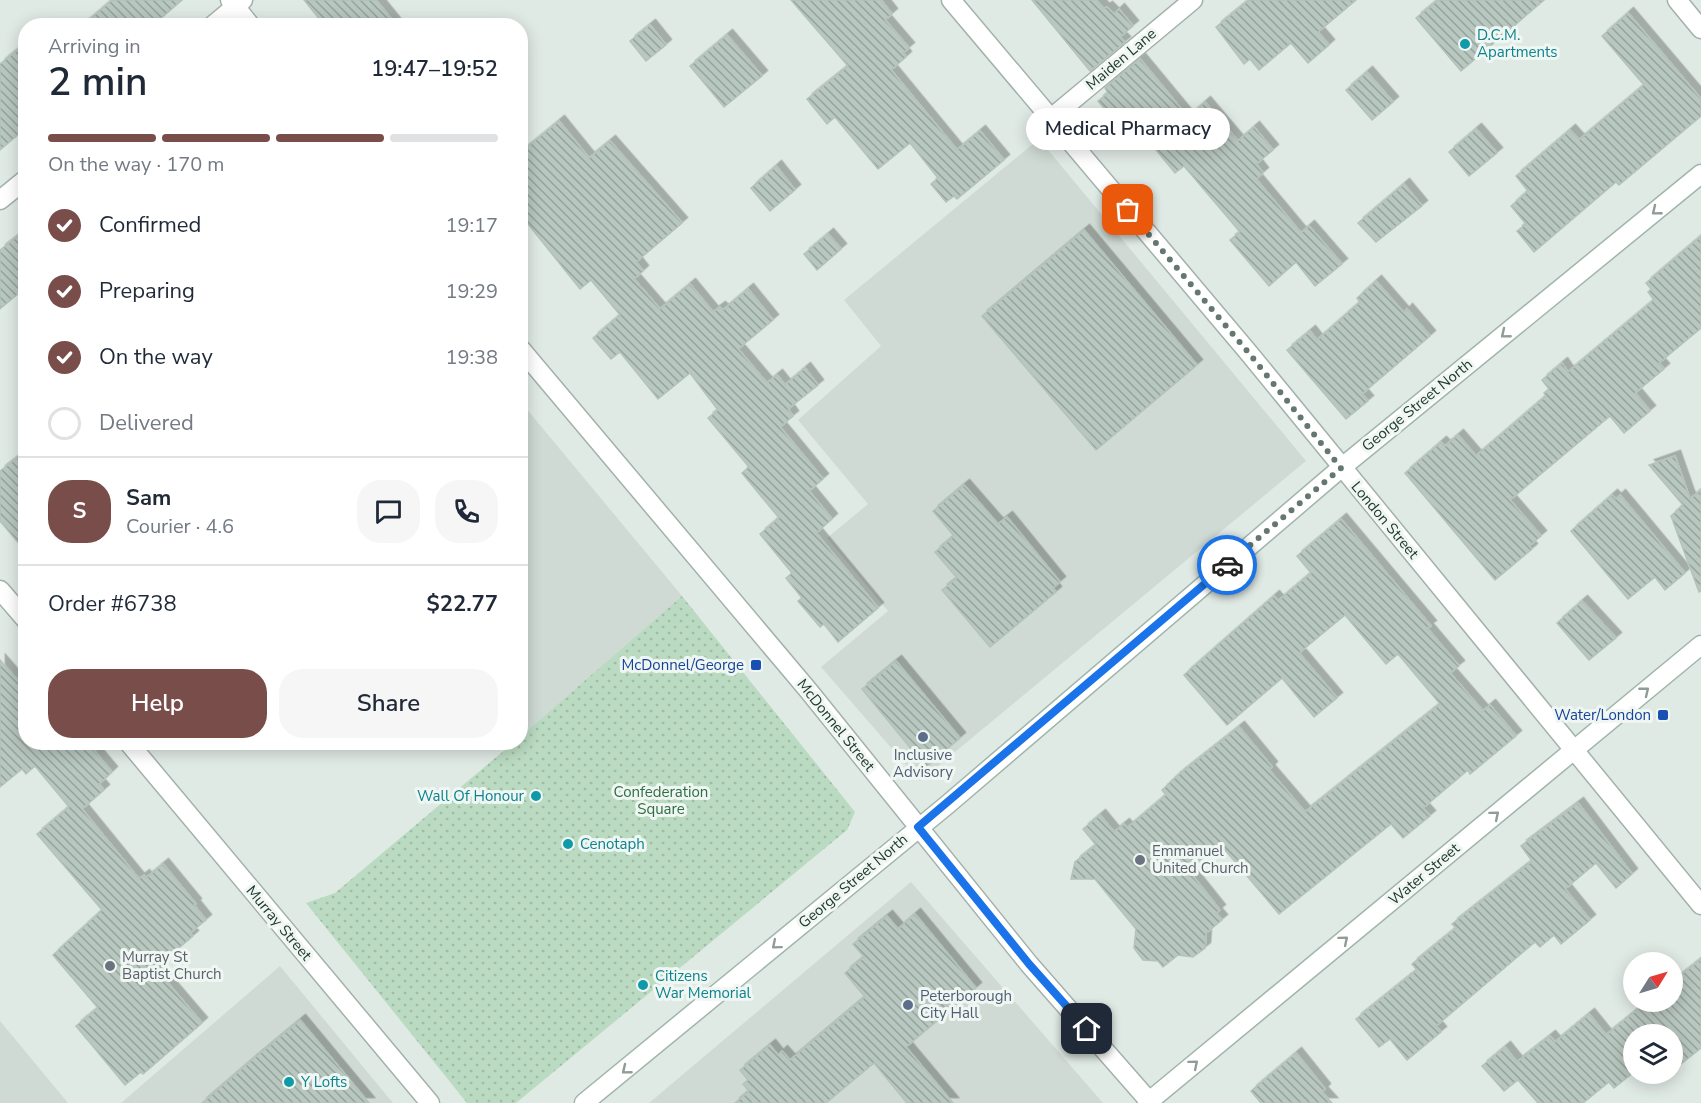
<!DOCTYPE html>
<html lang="en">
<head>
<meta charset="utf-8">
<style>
	body { margin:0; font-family:"Nunito Sans",sans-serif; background:#f6f6f7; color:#1f2937; height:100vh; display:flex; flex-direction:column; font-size:22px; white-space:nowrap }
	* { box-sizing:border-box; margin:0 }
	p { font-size:20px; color:#747a83 }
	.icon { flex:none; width:33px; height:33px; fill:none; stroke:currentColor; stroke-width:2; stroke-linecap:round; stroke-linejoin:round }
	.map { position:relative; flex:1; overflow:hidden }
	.drawer { position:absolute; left:18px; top:18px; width:510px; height:732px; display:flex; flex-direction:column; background:#fff; border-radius:24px; box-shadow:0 3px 15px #0003 }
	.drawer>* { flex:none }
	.needle { width:39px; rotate:53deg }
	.fabs { position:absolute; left:1623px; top:952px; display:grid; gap:12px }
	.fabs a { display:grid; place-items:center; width:60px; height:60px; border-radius:50%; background:#fff; box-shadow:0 3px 15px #0003; font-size:30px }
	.pin { position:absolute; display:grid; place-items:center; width:51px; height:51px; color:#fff; margin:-26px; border-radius:12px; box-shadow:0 3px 9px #0006 }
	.courier { position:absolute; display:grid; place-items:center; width:60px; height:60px; margin:-30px; border:4px solid #1a73e8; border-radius:50%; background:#fff; color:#222; box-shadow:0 2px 8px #0007 }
	.bubble { position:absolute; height:42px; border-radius:21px; background:#fff; box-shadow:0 3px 15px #0003; font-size:20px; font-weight:600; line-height:42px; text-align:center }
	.head em { font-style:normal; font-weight:600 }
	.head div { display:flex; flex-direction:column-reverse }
	.head { display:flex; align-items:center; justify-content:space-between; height:102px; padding:0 30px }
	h1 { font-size:39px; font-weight:600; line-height:45px }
	.bar { display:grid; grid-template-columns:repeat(4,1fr); gap:9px 6px; align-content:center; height:72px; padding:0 30px }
	.bar i { height:8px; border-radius:4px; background:#e0e1e3 }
	.bar .active { background:#794d4a }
	.bar p { grid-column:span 4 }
	.line { display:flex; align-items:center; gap:15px; padding:0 30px; border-top:2px solid #e0e1e3 }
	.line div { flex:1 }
	.round { display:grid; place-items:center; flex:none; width:63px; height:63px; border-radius:24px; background:#f6f6f7 }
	ol { padding:0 30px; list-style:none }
	li { display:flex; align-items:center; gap:18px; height:66px }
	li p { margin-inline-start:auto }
	li .icon { padding:6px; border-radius:50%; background:#794d4a; color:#fff; stroke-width:4 }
	li:last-child { color:#747a83 }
	li i { width:33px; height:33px; border:3px solid #e0e1e3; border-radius:50% }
	.action { display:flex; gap:12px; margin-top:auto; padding:12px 30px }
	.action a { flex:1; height:69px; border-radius:24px; background:#794d4a; color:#fff; font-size:24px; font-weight:600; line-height:69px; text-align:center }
	.action a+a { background:#f6f6f7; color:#1f2937 }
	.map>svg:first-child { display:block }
	.built { fill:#cfdad4 }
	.park { fill:url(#park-dots) }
	.building { fill:url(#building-back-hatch); stroke:#b3c3bc; stroke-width:1.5; filter:url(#shadow) }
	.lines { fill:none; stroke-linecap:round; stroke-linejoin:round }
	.minor-casing { stroke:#a3b1ac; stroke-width:21 }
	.tertiary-casing { stroke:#a3b1ac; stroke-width:21 }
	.secondary-casing { stroke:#a0b5ac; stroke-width:21 }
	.minor { stroke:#fff; stroke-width:18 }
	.tertiary { stroke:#fff; stroke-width:18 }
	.secondary { stroke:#fff; stroke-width:18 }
	.oneway { stroke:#909c98 }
	.done { stroke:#647771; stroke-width:6; stroke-dasharray:0 10.8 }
	.route { stroke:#1a73e8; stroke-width:8 }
	.culture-dot { fill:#0f9aa8; stroke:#f0f7f3; stroke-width:2 }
	.transit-dot { fill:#1a4fb4; stroke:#f0f7f3; stroke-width:2 }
	.service-dot { fill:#5c6f8a; stroke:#f0f7f3; stroke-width:2 }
	.worship-dot { fill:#6b7280; stroke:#f0f7f3; stroke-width:2 }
	.labels { text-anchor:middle; stroke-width:6; stroke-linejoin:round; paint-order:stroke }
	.culture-label { font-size:15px; fill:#0d838f; stroke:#f0f7f3; text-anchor:start }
	.street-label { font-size:15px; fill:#223932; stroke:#f0f7f3 }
	.transit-label { font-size:15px; fill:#164399; stroke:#f0f7f3; text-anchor:end }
	.service-label { font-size:15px; fill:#4e5e75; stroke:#f0f7f3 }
	.park-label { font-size:15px; fill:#2f6d44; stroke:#f0f7f3 }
	.worship-label { font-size:15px; fill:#5b616d; stroke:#f0f7f3; text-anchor:start }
</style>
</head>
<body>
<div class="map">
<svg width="1701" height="1103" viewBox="0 0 1701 1103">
	<defs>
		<pattern id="park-dots" width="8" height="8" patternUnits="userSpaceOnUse" patternTransform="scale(1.5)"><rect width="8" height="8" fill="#badac1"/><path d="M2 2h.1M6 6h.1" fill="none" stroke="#a0bca6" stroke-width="1.8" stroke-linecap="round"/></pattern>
		<pattern id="building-back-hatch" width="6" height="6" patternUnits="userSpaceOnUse" patternTransform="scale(1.5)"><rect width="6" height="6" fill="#b9c7c1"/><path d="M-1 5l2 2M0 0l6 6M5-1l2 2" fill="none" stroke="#96a39d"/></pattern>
		<filter id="shadow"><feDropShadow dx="5.5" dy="-5.5" stdDeviation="0" flood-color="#0004"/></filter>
	</defs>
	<rect width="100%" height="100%" fill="#e0eae5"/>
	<!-- built -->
	<g class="built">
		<polygon points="1039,139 1306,461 920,781 821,667 888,611 827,538 868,504 798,420 881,346 844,300"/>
		<polygon points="520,401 682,596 521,736 520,736"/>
		<polygon points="911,882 1103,1103 649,1103"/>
		<polygon points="280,966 393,1103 121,1103"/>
		<polygon points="0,1021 68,1103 0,1103"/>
	</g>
	<!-- park -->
	<polygon class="park" points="682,596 855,812 847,830 516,1103 467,1103 306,903 335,893 513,743 520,742 521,736"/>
	<!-- building -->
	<g class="building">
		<polygon points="112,0 182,0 152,26 82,26"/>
		<polygon points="304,0 376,0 397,26 325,26"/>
		<polygon points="791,0 881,0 892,14 885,20 909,48 903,53 906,57 891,70 957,150 980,131 1004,160 957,199 954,196 946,202 931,184 938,178 910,143 878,169 835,117 827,124 807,99 848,66"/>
		<polygon points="1032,0 1096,0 1104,9 1107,7 1114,14 1119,9 1133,26 1120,37 1125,42 1090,71"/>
		<polygon points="1249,0 1356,0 1318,32 1329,45 1308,63 1291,43 1259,70 1250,59 1244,64 1216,27"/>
		<polygon points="1438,0 1544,0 1461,71 1416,18"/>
		<polygon points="1628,13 1701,99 1701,116 1619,185 1616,182 1534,252 1517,231 1526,224 1511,206 1528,191 1516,176 1570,130 1579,140 1644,85 1602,36"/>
		<polygon points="650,25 666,45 646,61 630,41"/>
		<polygon points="727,35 762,76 724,107 690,66"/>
		<polygon points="26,43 26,128 0,150 0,64"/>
		<polygon points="1140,59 1188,117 1205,102 1238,141 1254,127 1273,150 1256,164 1263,173 1256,179 1301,233 1309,226 1342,264 1315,286 1296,262 1269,286 1230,240 1240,232 1184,166 1175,173 1139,129 1129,138 1098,101 1108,93 1105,88"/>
		<polygon points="1367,72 1393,102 1372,120 1346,90"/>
		<polygon points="559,121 589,158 610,141 682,223 636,262 643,271 634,279 660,309 690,284 713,312 720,307 723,310 748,289 773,320 738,349 767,383 777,375 785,385 805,368 818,385 788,409 793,416 780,427 823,479 809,491 832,519 816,533 878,608 838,642 824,624 820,627 798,601 802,598 786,578 792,573 760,534 779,518 742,473 749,467 708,418 718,410 690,373 658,399 620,352 611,359 593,338 620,315 591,280 580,289 520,214 520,153"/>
		<polygon points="1476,129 1497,153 1469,176 1449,152"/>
		<polygon points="776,166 795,190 770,211 751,188"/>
		<polygon points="1404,184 1422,206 1376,242 1358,223"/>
		<polygon points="26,230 26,287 0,309 0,250"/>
		<polygon points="1084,230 1197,365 1096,450 982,316"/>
		<polygon points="828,234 841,249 817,270 804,254"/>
		<polygon points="1701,236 1701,328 1659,363 1664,369 1635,393 1650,411 1624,433 1610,416 1510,500 1541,536 1529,546 1532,549 1495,580 1405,473 1441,442 1445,446 1458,435 1476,456 1546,396 1544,393 1549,389 1542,380 1562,363 1568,372 1654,300 1648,292 1651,289 1646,283"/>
		<polygon points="1376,281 1404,313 1407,309 1430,336 1362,394 1368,401 1346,419 1287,350 1310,331 1317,340 1360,302 1357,298"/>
		<polygon points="26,451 26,552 0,521 0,471"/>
		<polygon points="1675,456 1690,499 1701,490 1701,591 1699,592 1671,516 1683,505 1649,465"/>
		<polygon points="964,485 998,524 1007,517 1060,582 1053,588 1056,592 990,647 942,590 957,578 935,552 954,536 933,511"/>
		<polygon points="1612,495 1616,499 1620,495 1685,573 1665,590 1655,577 1628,599 1571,531"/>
		<polygon points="1341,519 1431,626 1427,628 1459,666 1450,673 1483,711 1490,705 1516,736 1470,774 1468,770 1423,808 1430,816 1403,838 1391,824 1279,914 1220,844 1188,870 1220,910 1216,913 1222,920 1206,933 1205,948 1193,957 1178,955 1163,967 1158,961 1143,960 1134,948 1136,929 1095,879 1071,879 1075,862 1096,845 1083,829 1100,815 1114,832 1124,824 1127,828 1166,795 1162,790 1177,776 1239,727 1272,767 1269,770 1305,812 1440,704 1398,654 1386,664 1345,615 1299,653 1337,698 1314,717 1282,678 1227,725 1184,675 1274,596 1278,601 1311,573 1297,556"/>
		<polygon points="1582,601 1616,638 1589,660 1557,623"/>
		<polygon points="0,660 26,690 26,742 87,742 112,772 99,784 104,790 82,809 139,879 144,875 146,878 163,864 196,904 194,905 206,920 190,933 193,936 155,968 202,1023 143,1074 141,1072 125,1085 76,1026 98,1008 53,955 102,910 37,834 69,807 35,766 26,774 22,769 0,787"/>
		<polygon points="896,661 960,738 926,767 862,689"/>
		<polygon points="1578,803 1632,874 1616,888 1596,863 1565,889 1590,920 1561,944 1554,935 1540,947 1535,942 1436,1026 1441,1032 1407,1060 1390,1039 1379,1047 1356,1019 1417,970 1412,964 1456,928 1452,924 1532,861 1521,846"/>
		<polygon points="915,914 976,988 906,1047 953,1103 907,1103 874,1063 826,1103 735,1103 749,1091 743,1084 748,1080 740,1070 770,1045 778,1055 782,1051 790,1060 865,997 845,973 864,957 853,944 887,916 898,929"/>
		<polygon points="1701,959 1701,1048 1672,1071 1672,1035 1634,1035 1634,1072 1614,1088 1609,1082 1583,1103 1538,1103 1518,1080 1504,1091 1482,1066 1505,1047 1517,1062 1550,1036 1555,1042 1589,1014 1606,1035 1647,1002 1672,1002 1672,982"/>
		<polygon points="300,1020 369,1103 202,1103 252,1060"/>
		<polygon points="1296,1053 1325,1089 1322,1092 1332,1103 1261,1103 1251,1091"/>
	</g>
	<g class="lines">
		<defs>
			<g id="minor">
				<polyline points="951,0 1248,352 1701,905"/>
				<polyline points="1677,0 1701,29"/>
				<polyline points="1050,119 1193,0"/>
				<polyline points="0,590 26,620"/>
				<polyline points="128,742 430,1103"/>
			</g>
			<g id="tertiary">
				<polyline points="230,0 251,26"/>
				<polyline points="212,26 243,0"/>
				<polyline points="0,200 26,179"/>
				<polyline points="520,348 808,690 1029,964 1149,1101"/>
			</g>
			<g id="secondary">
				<polyline points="584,1103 947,805 1341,468 1701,174"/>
				<polyline points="1147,1103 1701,645"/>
			</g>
		</defs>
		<!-- minor casing -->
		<use href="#minor" class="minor-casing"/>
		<!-- tertiary casing -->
		<use href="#tertiary" class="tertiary-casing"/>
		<!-- secondary casing -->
		<use href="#secondary" class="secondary-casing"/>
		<!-- minor -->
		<use href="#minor" class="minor"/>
		<!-- tertiary -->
		<use href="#tertiary" class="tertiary"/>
		<!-- secondary -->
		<use href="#secondary" class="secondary"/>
	</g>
	<!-- one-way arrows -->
	<defs><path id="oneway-chevron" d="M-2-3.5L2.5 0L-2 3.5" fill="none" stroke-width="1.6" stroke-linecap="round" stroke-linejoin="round" transform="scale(1.5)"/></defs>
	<g class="oneway">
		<use href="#oneway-chevron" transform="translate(1656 211) rotate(141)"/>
		<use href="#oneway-chevron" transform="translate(1505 334) rotate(141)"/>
		<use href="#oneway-chevron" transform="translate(1645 691) rotate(-39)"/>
		<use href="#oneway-chevron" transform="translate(1495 815) rotate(-40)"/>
		<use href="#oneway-chevron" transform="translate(1344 940) rotate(-40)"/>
		<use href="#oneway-chevron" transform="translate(776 945) rotate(140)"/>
		<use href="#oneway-chevron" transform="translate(1194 1064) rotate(-40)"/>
		<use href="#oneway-chevron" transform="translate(626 1070) rotate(141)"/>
	</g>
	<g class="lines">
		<!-- done -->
		<polyline class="done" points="1128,210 1248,352 1341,468 1227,565"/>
		<!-- route -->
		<polyline class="route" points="1087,1029 1029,964 918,827 1227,565"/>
	</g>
	<!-- markers -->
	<g class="culture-dot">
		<circle cx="1465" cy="44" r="6"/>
		<circle cx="536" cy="796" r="6"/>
		<circle cx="568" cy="844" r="6"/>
		<circle cx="643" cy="985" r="6"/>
		<circle cx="289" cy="1082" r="6"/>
	</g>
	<g class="transit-dot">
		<rect x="750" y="659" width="12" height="12" rx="3"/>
		<rect x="1657" y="709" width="12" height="12" rx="3"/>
	</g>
	<g class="service-dot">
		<circle cx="923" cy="737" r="6"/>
		<circle cx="908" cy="1005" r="6"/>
	</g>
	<g class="worship-dot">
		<circle cx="1140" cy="860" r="6"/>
		<circle cx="110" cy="966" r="6"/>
	</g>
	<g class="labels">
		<!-- culture labels -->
		<g class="culture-label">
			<text x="1477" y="40">D.C.M.<tspan x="1477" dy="17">Apartments</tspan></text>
			<text x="524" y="801" text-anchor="end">Wall Of Honour</text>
			<text x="580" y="849">Cenotaph</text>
			<text x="655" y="981">Citizens<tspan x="655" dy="17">War Memorial</tspan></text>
			<text x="301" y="1087">Y Lofts</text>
		</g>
		<!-- street labels -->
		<g class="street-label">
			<text transform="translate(1121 59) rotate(-40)" y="5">Maiden Lane</text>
			<text transform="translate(1417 405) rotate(-39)" y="5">George Street North</text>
			<text transform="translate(1385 520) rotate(50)" y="5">London Street</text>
			<text transform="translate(836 725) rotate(51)" y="5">McDonnel Street</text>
			<text transform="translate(1424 874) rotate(-40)" y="5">Water Street</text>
			<text transform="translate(853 881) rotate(-40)" y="5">George Street North</text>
			<text transform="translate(279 923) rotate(50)" y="5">Murray Street</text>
		</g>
		<!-- transit labels -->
		<g class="transit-label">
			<text x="744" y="670">McDonnel/George</text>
			<text x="1651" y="720">Water/London</text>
		</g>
		<!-- service labels -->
		<g class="service-label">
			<text x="923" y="760">Inclusive<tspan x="923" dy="17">Advisory</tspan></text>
			<text x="920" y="1001" text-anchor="start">Peterborough<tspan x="920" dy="17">City Hall</tspan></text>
		</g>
		<!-- park labels -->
		<g class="park-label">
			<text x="661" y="797">Confederation<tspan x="661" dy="17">Square</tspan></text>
		</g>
		<!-- worship labels -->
		<g class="worship-label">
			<text x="1152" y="856">Emmanuel<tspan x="1152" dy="17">United Church</tspan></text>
			<text x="122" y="962">Murray St<tspan x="122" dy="17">Baptist Church</tspan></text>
		</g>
	</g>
</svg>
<div class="fabs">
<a><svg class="needle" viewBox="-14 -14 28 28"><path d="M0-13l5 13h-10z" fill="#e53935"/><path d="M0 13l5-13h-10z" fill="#747a83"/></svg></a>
<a><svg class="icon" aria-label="layers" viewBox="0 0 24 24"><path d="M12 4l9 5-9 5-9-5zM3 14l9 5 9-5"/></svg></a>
</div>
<div class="pin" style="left:1128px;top:210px;background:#ea580c"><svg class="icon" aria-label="bag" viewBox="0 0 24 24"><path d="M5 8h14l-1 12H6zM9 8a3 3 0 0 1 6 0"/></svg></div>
<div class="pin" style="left:1087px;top:1029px;background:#1f2937"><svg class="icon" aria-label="home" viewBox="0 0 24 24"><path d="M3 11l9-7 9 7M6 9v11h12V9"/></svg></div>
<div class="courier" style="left:1227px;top:565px"><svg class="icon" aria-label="car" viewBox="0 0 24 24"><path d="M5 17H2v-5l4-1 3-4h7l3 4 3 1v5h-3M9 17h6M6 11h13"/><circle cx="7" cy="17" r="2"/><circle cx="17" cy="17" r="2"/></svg></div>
<div class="bubble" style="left:1026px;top:108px;width:204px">Medical Pharmacy</div>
<section class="drawer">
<div class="head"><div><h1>2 min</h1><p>Arriving in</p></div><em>19:47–19:52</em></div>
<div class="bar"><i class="active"></i><i class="active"></i><i class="active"></i><i></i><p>On the way · 170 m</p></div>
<ol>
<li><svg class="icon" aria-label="check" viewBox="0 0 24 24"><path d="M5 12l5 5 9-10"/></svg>Confirmed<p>19:17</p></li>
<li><svg class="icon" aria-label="check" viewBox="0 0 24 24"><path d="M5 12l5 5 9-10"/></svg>Preparing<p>19:29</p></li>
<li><svg class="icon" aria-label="check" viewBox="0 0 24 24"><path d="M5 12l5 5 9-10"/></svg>On the way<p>19:38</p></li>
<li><i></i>Delivered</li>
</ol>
<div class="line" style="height:108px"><b class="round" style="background:#794d4a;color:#fff">S</b><div><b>Sam</b><p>Courier · 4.6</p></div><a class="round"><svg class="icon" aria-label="chat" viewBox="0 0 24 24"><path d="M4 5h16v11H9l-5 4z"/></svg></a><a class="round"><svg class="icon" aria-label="phone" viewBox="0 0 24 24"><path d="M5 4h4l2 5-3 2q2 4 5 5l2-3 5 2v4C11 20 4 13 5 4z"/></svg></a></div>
<div class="line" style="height:78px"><div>Order #6738</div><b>$22.77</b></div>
<div class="action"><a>Help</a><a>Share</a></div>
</section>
</div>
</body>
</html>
